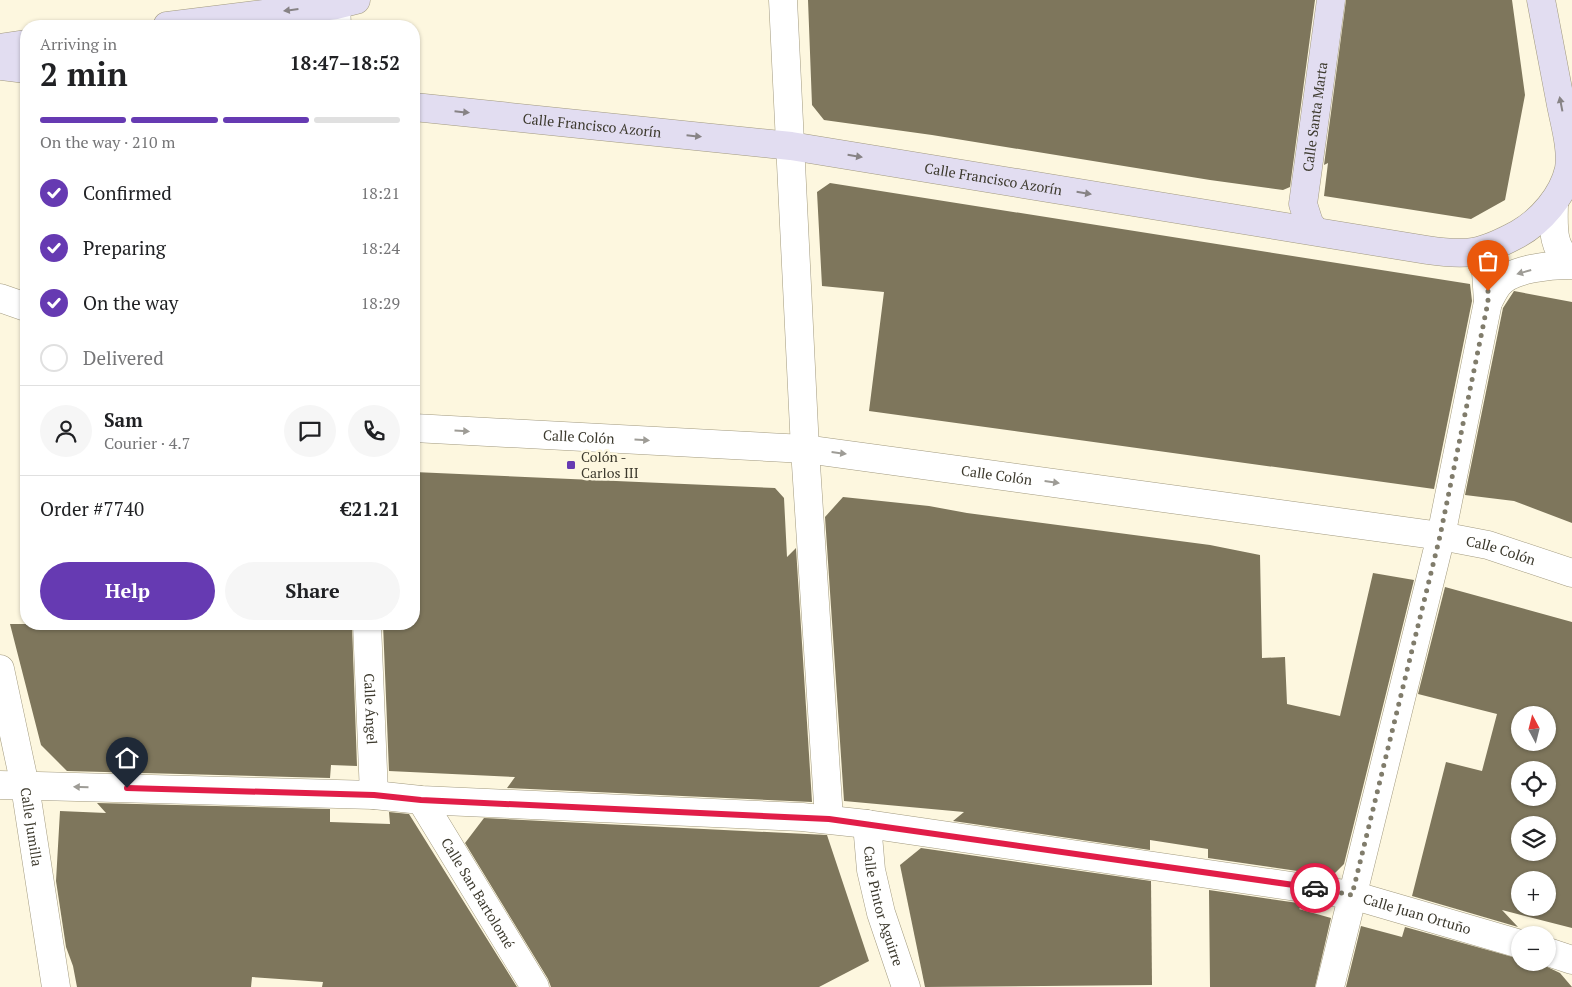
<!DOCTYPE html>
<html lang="en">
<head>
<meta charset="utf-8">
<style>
	body { margin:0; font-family:"PT Serif",serif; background:#f6f6f6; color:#202124; height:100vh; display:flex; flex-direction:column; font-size:19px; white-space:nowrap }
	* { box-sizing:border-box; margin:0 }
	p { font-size:16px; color:#757577 }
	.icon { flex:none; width:28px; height:28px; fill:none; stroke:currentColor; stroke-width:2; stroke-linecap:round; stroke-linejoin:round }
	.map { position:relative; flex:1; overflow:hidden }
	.drawer { position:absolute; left:20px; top:20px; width:400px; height:610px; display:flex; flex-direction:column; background:#fff; border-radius:20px; box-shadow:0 1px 4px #0004 }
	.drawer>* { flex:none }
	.needle { width:32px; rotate:353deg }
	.buttons { position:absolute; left:1511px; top:706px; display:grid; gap:10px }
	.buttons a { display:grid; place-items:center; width:45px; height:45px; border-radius:50%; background:#fff; box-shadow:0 1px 4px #0004; font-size:25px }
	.pin { position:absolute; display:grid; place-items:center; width:42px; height:42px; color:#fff; margin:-51px -21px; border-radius:50% 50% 50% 0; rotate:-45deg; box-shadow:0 0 5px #0007 }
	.pin .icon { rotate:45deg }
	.courier { position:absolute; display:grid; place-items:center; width:50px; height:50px; margin:-25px; border:4px solid #e11d48; border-radius:50%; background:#fff; color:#222; box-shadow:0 1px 6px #0007 }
	.headline em { font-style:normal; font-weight:700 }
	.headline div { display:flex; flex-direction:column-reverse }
	.headline { display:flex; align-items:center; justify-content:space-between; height:85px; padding:0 20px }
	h1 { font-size:32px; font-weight:700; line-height:38px }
	.bar { display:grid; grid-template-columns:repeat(4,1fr); gap:8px 5px; align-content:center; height:60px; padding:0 20px }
	.bar i { height:6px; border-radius:4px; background:#e0e0e0 }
	.bar .active { background:#663ab2 }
	.bar p { grid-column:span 4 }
	.line { display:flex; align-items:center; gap:12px; padding:0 20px; border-top:1px solid #e0e0e0 }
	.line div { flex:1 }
	.round { display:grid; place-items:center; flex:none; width:52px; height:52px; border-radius:26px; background:#f6f6f6 }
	ol { padding:0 20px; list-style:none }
	li { display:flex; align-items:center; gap:15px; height:55px }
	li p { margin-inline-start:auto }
	li .icon { padding:5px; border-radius:50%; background:#663ab2; color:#fff; stroke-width:4 }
	li:last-child { color:#757577 }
	li i { width:28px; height:28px; border:2px solid #e0e0e0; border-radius:50% }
	.action { display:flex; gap:10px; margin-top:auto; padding:10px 20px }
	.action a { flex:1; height:58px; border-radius:30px; background:#663ab2; color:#fff; font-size:20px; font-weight:700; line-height:58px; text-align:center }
	.action a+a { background:#f6f6f6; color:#202124 }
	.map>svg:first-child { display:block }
	.building { fill:#7e765c; fill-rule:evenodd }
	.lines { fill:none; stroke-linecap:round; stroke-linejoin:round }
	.street-casing { stroke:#a29a7f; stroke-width:29 }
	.secondary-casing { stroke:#a29a7f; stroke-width:29 }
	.street { stroke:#fff; stroke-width:28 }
	.secondary { stroke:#e2ddf1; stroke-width:28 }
	.oneway { fill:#878385 }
	.oneway2 { fill:#9e9c96 }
	.done { stroke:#807c6b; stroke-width:5; stroke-dasharray:0 9 }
	.route { stroke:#e11d48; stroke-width:6 }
	.poi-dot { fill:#663ab2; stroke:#fdf7df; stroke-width:2 }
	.labels { text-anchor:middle; stroke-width:5; stroke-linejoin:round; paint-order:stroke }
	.street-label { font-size:14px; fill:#3c392d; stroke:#fdf7df }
	.poi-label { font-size:14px; fill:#3c392d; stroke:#fdf7df; text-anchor:start }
</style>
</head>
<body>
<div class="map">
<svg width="1572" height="987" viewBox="0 0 1572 987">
	<rect width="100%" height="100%" fill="#fdf7df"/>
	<!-- building -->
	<g class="building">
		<polygon points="808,0 1315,0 1290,187 1283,190 1210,180 932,135 824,120 812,105"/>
		<polygon points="1346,0 1512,0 1525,95 1505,200 1471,219 1324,196 1328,163 1324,165"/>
		<polygon points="830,183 1470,284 1472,301 1434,489 869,411 884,292 822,286 817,192"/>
		<polygon points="1514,291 1572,302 1572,523 1514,501 1465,495 1503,308"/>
		<polygon points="414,472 775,488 784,498 787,557 796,548 812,802 507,788 515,777 389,771 383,624 414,624"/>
		<polygon points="843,497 929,506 967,513 1210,545 1260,555 1262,658 1285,657 1287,704 1340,716 1373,573 1414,580 1344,864 1332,876 1208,858 1208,849 1150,840 1150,850 953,821 964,812 844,801 825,517"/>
		<path d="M1445,587L1572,622V928L1502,910L1518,927L1412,896L1446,762L1482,771L1497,714L1418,694ZM1520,715H1548V742H1520ZM1520,770H1548V798H1520ZM1520,825H1548V852H1520ZM1520,880H1548V908H1520Z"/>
		<polygon points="10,624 352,624 357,766 331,765 330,778 67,771 41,745"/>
		<polygon points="97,803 330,809 330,822 390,824 389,812 409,814 517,987 322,987 323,982 252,977 251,987 77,987 73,966 66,947 56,881 60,811 106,813"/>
		<polygon points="484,818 827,835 869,961 819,987 551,987 548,979 465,843"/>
		<polygon points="921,848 1151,881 1152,985 925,987 900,865"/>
		<polygon points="1209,890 1305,904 1299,909 1331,918 1315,987 1210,987"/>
		<polygon points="1361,926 1402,937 1405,927 1520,959 1520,962 1537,962 1560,973 1572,987 1346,987"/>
	</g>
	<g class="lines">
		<defs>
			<g id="street">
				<polyline points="783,0 805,449 829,819"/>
				<polyline points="336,5 337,26"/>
				<path d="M1554,202C1554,221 1550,252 1572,260"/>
				<polyline points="0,298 26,307"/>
				<path d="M1488,302C1491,297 1494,290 1498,285C1511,268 1552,265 1572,265"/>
				<path id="s1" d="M414,428L805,449L1441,536L1488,545L1572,573"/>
				<path id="s2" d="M367,624L374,795"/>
				<path id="s3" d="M0,669L25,786L56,987"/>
				<path id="s4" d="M0,785L374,795L421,800L802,817L867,824L1352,895L1520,944"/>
				<path id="s5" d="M421,800L535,987"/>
				<path id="s6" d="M867,824L871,870L881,913L906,987"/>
				<polyline points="1548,952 1572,960"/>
				<polyline points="1330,987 1441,536 1488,302 1486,271 1477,253"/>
			</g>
			<g id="secondary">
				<polyline points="167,26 336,5 356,0"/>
				<polyline points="0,48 26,44"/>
				<polyline points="0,66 26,69"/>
				<path id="s7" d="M414,107L791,146L1427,250C1468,256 1481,254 1518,234C1541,221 1563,196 1569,169C1572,149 1565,125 1561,105C1554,70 1548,35 1541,0"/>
				<path id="s8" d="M1315,231L1309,223L1303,204L1331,0"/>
			</g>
		</defs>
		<!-- street casing -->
		<use href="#street" class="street-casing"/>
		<!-- secondary casing -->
		<use href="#secondary" class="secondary-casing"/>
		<!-- street -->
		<use href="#street" class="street"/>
		<!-- secondary -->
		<use href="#secondary" class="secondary"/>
	</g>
	<!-- one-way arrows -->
	<defs><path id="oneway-solid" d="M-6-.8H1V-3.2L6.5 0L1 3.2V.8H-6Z" transform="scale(1.25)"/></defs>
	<g class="oneway">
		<use href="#oneway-solid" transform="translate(291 10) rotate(173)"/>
		<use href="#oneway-solid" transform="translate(1561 104) rotate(-101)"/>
		<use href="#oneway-solid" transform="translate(462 112) rotate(6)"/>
		<use href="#oneway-solid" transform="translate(694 136) rotate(6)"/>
		<use href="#oneway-solid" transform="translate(855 156) rotate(9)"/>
		<use href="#oneway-solid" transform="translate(1084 193) rotate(9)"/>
	</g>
	<g class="oneway2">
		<use href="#oneway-solid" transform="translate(1524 272) rotate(164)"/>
		<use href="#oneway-solid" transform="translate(462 431) rotate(3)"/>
		<use href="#oneway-solid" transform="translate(642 440) rotate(3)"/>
		<use href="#oneway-solid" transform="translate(839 453) rotate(7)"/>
		<use href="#oneway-solid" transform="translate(1052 482) rotate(8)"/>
		<use href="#oneway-solid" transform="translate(81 787) rotate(-178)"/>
	</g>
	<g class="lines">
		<!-- done -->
		<polyline class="done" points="1315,888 1352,895 1440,536 1488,302 1488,291"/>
		<!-- route -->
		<polyline class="route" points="127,788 374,795 421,800 829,819 1315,888"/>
	</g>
	<!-- markers -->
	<rect class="poi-dot" x="566" y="460" width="10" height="10" rx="2.5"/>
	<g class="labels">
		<!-- street labels -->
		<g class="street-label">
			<text dy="5" stroke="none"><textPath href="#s8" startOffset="118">Calle Santa Marta</textPath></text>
			<text dy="5" stroke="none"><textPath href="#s7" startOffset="179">Calle Francisco Azorín</textPath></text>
			<text dy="5" stroke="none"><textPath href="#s7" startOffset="584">Calle Francisco Azorín</textPath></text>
			<text dy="5" stroke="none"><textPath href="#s1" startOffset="165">Calle Colón</textPath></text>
			<text dy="5" stroke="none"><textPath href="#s1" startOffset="585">Calle Colón</textPath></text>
			<text dy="5" stroke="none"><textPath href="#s1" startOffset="1095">Calle Colón</textPath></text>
			<text dy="5" stroke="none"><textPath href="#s2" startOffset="85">Calle Ángel</textPath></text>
			<text dy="5" stroke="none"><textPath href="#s3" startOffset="161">Calle Jumilla</textPath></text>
			<text dy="5" stroke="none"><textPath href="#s5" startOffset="109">Calle San Bartolomé</textPath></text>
			<text dy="5" stroke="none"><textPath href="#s6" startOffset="84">Calle Pintor Aguirre</textPath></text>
			<text dy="5" stroke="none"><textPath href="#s4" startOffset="1426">Calle Juan Ortuño</textPath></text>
		</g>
		<!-- poi labels -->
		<g class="poi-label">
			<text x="581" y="462">Colón -<tspan x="581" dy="16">Carlos III</tspan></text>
		</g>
	</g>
</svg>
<div class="buttons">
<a><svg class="needle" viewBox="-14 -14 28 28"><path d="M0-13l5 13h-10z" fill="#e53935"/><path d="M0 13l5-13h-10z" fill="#757577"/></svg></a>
<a><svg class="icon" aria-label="locate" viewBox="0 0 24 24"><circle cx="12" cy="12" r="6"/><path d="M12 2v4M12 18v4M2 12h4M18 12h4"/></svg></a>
<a><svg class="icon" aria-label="layers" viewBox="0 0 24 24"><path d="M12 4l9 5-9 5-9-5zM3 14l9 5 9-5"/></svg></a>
<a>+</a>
<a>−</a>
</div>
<div class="pin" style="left:1488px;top:291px;background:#ea580c"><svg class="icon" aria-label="bag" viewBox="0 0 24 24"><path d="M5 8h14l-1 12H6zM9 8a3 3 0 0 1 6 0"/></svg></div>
<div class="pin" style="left:127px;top:788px;background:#1f2937"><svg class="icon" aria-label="home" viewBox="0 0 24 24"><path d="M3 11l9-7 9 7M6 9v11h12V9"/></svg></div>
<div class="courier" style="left:1315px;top:888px"><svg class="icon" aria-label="car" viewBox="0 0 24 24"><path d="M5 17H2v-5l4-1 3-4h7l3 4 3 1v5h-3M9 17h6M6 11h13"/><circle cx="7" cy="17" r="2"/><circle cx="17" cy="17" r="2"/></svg></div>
<section class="drawer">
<div class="headline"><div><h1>2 min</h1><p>Arriving in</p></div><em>18:47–18:52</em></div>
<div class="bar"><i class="active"></i><i class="active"></i><i class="active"></i><i></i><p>On the way · 210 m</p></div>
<ol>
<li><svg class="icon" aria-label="check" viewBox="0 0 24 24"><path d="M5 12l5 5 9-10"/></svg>Confirmed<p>18:21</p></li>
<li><svg class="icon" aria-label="check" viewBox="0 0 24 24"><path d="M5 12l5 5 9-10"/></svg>Preparing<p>18:24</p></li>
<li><svg class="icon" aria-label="check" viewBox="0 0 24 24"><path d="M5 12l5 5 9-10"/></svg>On the way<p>18:29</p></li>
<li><i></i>Delivered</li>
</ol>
<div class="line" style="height:90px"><a class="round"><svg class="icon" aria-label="person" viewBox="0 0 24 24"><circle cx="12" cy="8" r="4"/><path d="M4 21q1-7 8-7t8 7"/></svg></a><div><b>Sam</b><p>Courier · 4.7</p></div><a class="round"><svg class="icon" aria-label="chat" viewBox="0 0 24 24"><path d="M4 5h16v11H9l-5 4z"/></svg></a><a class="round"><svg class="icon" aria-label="phone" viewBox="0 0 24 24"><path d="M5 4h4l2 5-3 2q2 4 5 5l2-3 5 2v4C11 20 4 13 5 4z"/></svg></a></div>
<div class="line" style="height:65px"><div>Order #7740</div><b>€21.21</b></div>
<div class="action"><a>Help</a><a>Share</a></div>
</section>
</div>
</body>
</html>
